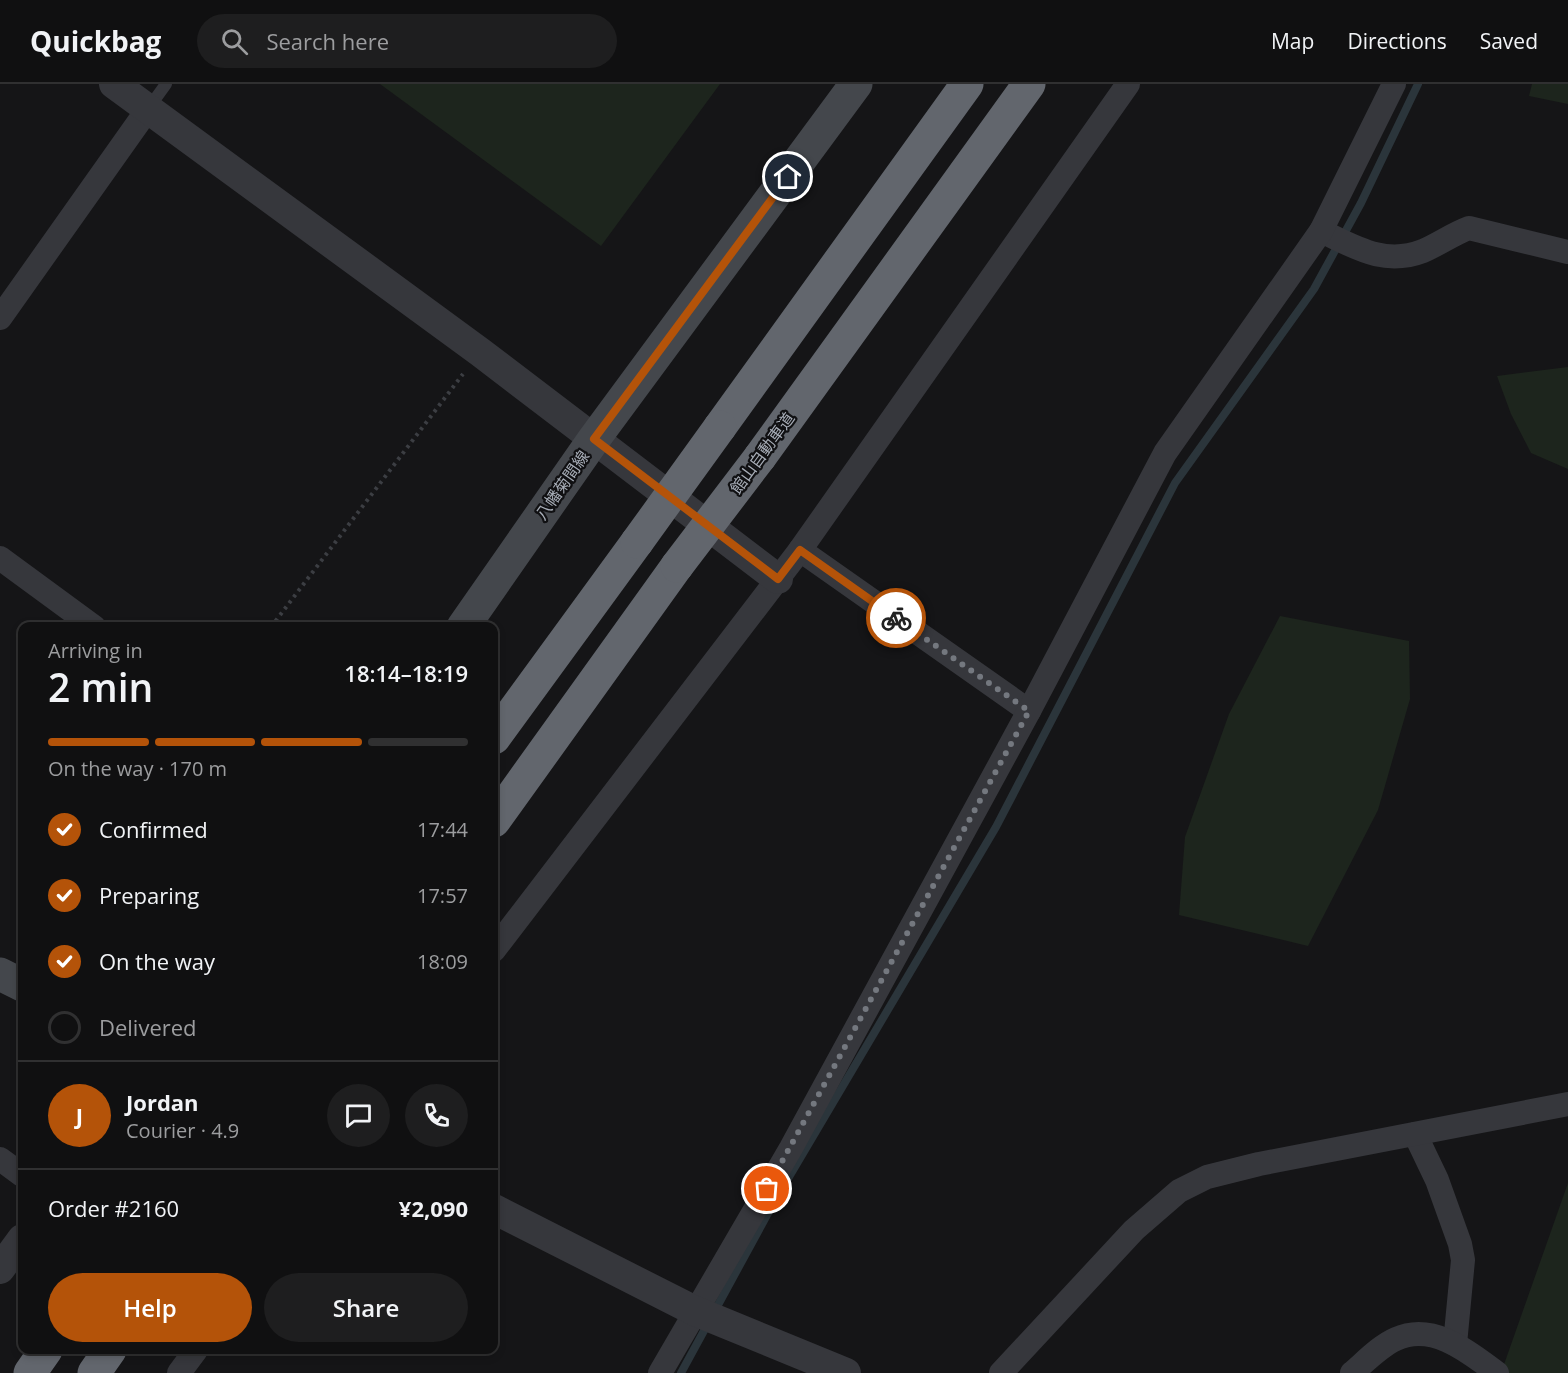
<!DOCTYPE html>
<html lang="en">
<head>
<meta charset="utf-8">
<style>
	body { margin:0; font-family:"Open Sans","Noto Sans JP",sans-serif; background:#1e1e1f; color:#f1f3f6; height:100vh; display:flex; flex-direction:column; font-size:22px; white-space:nowrap }
	* { box-sizing:border-box; margin:0 }
	p { font-size:20px; color:#9c9d9f }
	.icon { flex:none; width:33px; height:33px; fill:none; stroke:currentColor; stroke-width:2; stroke-linecap:round; stroke-linejoin:round }
	.map { position:relative; flex:1; overflow:hidden }
	.panel { position:absolute; left:18px; top:538px; width:480px; height:732px; display:flex; flex-direction:column; background:#101011; border-radius:12px; box-shadow:0 3px 9px #0003,0 0 0 2px #303031 }
	.panel>* { flex:none }
	.pin { position:absolute; display:grid; place-items:center; width:51px; height:51px; color:#fff; margin:-26px; border:3px solid #fff; border-radius:50%; box-shadow:0 2px 6px #0007 }
	.courier { position:absolute; display:grid; place-items:center; width:60px; height:60px; margin:-30px; border:4px solid #b45309; border-radius:50%; background:#fff; color:#222; box-shadow:0 2px 8px #0007 }
	.head em { font-style:normal; font-weight:600 }
	.head div { display:flex; flex-direction:column-reverse }
	.head { display:flex; align-items:center; justify-content:space-between; height:102px; padding:0 30px }
	h1 { font-size:39px; font-weight:600; line-height:45px }
	.bar { display:grid; grid-template-columns:repeat(4,1fr); gap:9px 6px; align-content:center; height:72px; padding:0 30px }
	.bar i { height:8px; border-radius:4px; background:#303031 }
	.bar .selected { background:#b45309 }
	.bar p { grid-column:span 4 }
	.line { display:flex; align-items:center; gap:15px; padding:0 30px; border-top:2px solid #303031 }
	.line div { flex:1 }
	.round { display:grid; place-items:center; flex:none; width:63px; height:63px; border-radius:32px; background:#1e1e1f }
	ol { padding:0 30px; list-style:none }
	li { display:flex; align-items:center; gap:18px; height:66px }
	li p { margin-inline-start:auto }
	li .icon { padding:6px; border-radius:50%; background:#b45309; color:#fff; stroke-width:4 }
	li:last-child { color:#9c9d9f }
	li i { width:33px; height:33px; border:3px solid #303031; border-radius:50% }
	.action { display:flex; gap:12px; margin-top:auto; padding:12px 30px }
	.action a { flex:1; height:69px; border-radius:36px; background:#b45309; color:#fff; font-size:24px; font-weight:600; line-height:69px; text-align:center }
	.action a+a { background:#1e1e1f; color:#f1f3f6 }
	header { display:flex; align-items:center; gap:36px; box-sizing:border-box; height:84px; padding:0 30px; background:#101011; border-bottom:2px solid #303031 }
	header strong { font-size:28px }
	nav { display:flex; gap:33px; margin-inline-start:auto; font-size:21px }
	.search { width:420px; height:54px; background:#1e1e1f; display:flex; align-items:center; gap:15px; box-sizing:border-box; padding:0 21px; border-radius:33px; color:#9c9d9f; font-size:22px }
	.map>svg:first-child { display:block }
	.green { fill:#1d251d }
	.lines { fill:none; stroke-linecap:round; stroke-linejoin:round }
	.stream { stroke:#2b353b; stroke-width:8 }
	.path { stroke:#3c3e43; stroke-width:4; stroke-dasharray:3 4.5; stroke-linecap:butt }
	.service { stroke:#36373c; stroke-width:12 }
	.minor { stroke:#36373c; stroke-width:24 }
	.tertiary { stroke:#36373c; stroke-width:30 }
	.secondary { stroke:#44474c; stroke-width:33 }
	.motorway { stroke:#62666d; stroke-width:33 }
	.motorway-bridge { stroke:#62666d; stroke-width:33 }
	.done { stroke:#74787f; stroke-width:6; stroke-dasharray:0 10.8 }
	.route { stroke:#b45309; stroke-width:8 }
	.labels { text-anchor:middle; stroke-width:4.5; stroke-linejoin:round; paint-order:stroke }
	.street-label { font-size:16px; fill:#a7adb7; stroke:#101012 }
</style>
</head>
<body>
<header>
<strong>Quickbag</strong>
<div class="search"><svg class="icon" aria-label="search" viewBox="0 0 24 24"><circle cx="10" cy="10" r="6"/><path d="M15 15l6 6"/></svg>Search here</div>
<nav><a>Map</a><a>Directions</a><a>Saved</a></nav>
</header>
<div class="map">
<svg width="1568" height="1289" viewBox="0 0 1568 1289">
	<rect width="100%" height="100%" fill="#151517"/>
	<!-- green -->
	<g class="green">
		<polygon points="380,0 720,0 601,162"/>
		<polygon points="1532,0 1568,0 1568,20 1529,12"/>
		<polygon points="1568,283 1568,385 1531,369 1511,330 1497,292"/>
		<polygon points="1280,532 1409,557 1410,615 1378,726 1308,862 1179,831 1185,753 1229,630"/>
		<polygon points="1568,1099 1568,1289 1501,1289"/>
	</g>
	<g class="lines">
		<!-- stream -->
		<polyline class="stream" points="681,1289 773,1120 996,743 1175,399 1314,205 1361,119 1418,0"/>
		<!-- path -->
		<polyline class="path" points="271,543 463,290"/>
		<!-- service -->
		<polyline class="service" points="148,25 166,0"/>
		<!-- minor -->
		<g class="minor">
			<path d="M1321,147C1355,163 1384,182 1423,167C1439,160 1453,150 1469,144L1568,168"/>
			<polyline points="0,234 148,25"/>
			<polyline points="800,466 1029,627"/>
			<polyline points="0,474 94,543"/>
			<polyline points="494,866 800,466 1128,0"/>
			<polyline points="1415,1050 1437,1096 1460,1160 1463,1176 1455,1260"/>
			<polyline points="0,1075 22,1091"/>
			<polyline points="179,1289 196,1266"/>
			<polyline points="660,1289 791,1064 1029,627 1165,369 1321,147 1394,0"/>
			<polyline points="1001,1289 1134,1146 1179,1107 1207,1093 1259,1080 1568,1020"/>
			<path d="M1352,1289C1365,1278 1380,1262 1396,1255C1433,1238 1469,1268 1497,1289"/>
		</g>
		<!-- tertiary -->
		<g class="tertiary">
			<polyline points="114,0 480,268 778,495"/>
			<polyline points="494,1125 695,1227 846,1289"/>
			<polyline points="0,1185 22,1155"/>
		</g>
		<!-- secondary -->
		<g class="secondary">
			<polyline points="463,543 594,355 856,0"/>
			<polyline points="0,890 22,901"/>
		</g>
		<!-- motorway -->
		<g class="motorway">
			<polyline points="720,343 967,0"/>
			<polyline points="760,373 1029,0"/>
			<polyline points="494,654 637,458"/>
			<polyline points="494,737 677,482"/>
			<polyline points="30,1289 46,1266"/>
			<polyline points="94,1289 110,1266"/>
		</g>
		<!-- motorway-bridge -->
		<g class="motorway-bridge">
			<polyline points="637,458 720,343"/>
			<polyline points="677,482 760,373"/>
		</g>
	</g>
	<g class="lines">
		<!-- done -->
		<polyline class="done" points="767,1105 1029,627 896,534"/>
		<!-- route -->
		<polyline class="route" points="788,93 594,355 778,495 800,466 896,534"/>
	</g>
	<g class="labels">
		<!-- street labels -->
		<g class="street-label">
			<text transform="translate(762 369) rotate(-54)" y="6">館山自動車道</text>
			<text transform="translate(562 401) rotate(-55)" y="6">八幡菊間線</text>
		</g>
	</g>
</svg>
<div class="pin" style="left:767px;top:1105px;background:#ea580c"><svg class="icon" aria-label="bag" viewBox="0 0 24 24"><path d="M5 8h14l-1 12H6zM9 8a3 3 0 0 1 6 0"/></svg></div>
<div class="pin" style="left:788px;top:93px;background:#1f2937"><svg class="icon" aria-label="home" viewBox="0 0 24 24"><path d="M3 11l9-7 9 7M6 9v11h12V9"/></svg></div>
<div class="courier" style="left:896px;top:534px"><svg class="icon" aria-label="bike" viewBox="0 0 24 24"><circle cx="6" cy="16" r="4"/><circle cx="18" cy="16" r="4"/><path d="M6 16l4-8h5l3 8M10 8l3 8H6M13 5h3"/></svg></div>
<section class="panel">
<div class="head"><div><h1>2 min</h1><p>Arriving in</p></div><em>18:14–18:19</em></div>
<div class="bar"><i class="selected"></i><i class="selected"></i><i class="selected"></i><i></i><p>On the way · 170 m</p></div>
<ol>
<li><svg class="icon" aria-label="check" viewBox="0 0 24 24"><path d="M5 12l5 5 9-10"/></svg>Confirmed<p>17:44</p></li>
<li><svg class="icon" aria-label="check" viewBox="0 0 24 24"><path d="M5 12l5 5 9-10"/></svg>Preparing<p>17:57</p></li>
<li><svg class="icon" aria-label="check" viewBox="0 0 24 24"><path d="M5 12l5 5 9-10"/></svg>On the way<p>18:09</p></li>
<li><i></i>Delivered</li>
</ol>
<div class="line" style="height:108px"><b class="round" style="background:#b45309;color:#fff">J</b><div><b>Jordan</b><p>Courier · 4.9</p></div><a class="round"><svg class="icon" aria-label="chat" viewBox="0 0 24 24"><path d="M4 5h16v11H9l-5 4z"/></svg></a><a class="round"><svg class="icon" aria-label="phone" viewBox="0 0 24 24"><path d="M5 4h4l2 5-3 2q2 4 5 5l2-3 5 2v4C11 20 4 13 5 4z"/></svg></a></div>
<div class="line" style="height:78px"><div>Order #2160</div><b>¥2,090</b></div>
<div class="action"><a>Help</a><a>Share</a></div>
</section>
</div>
</body>
</html>
